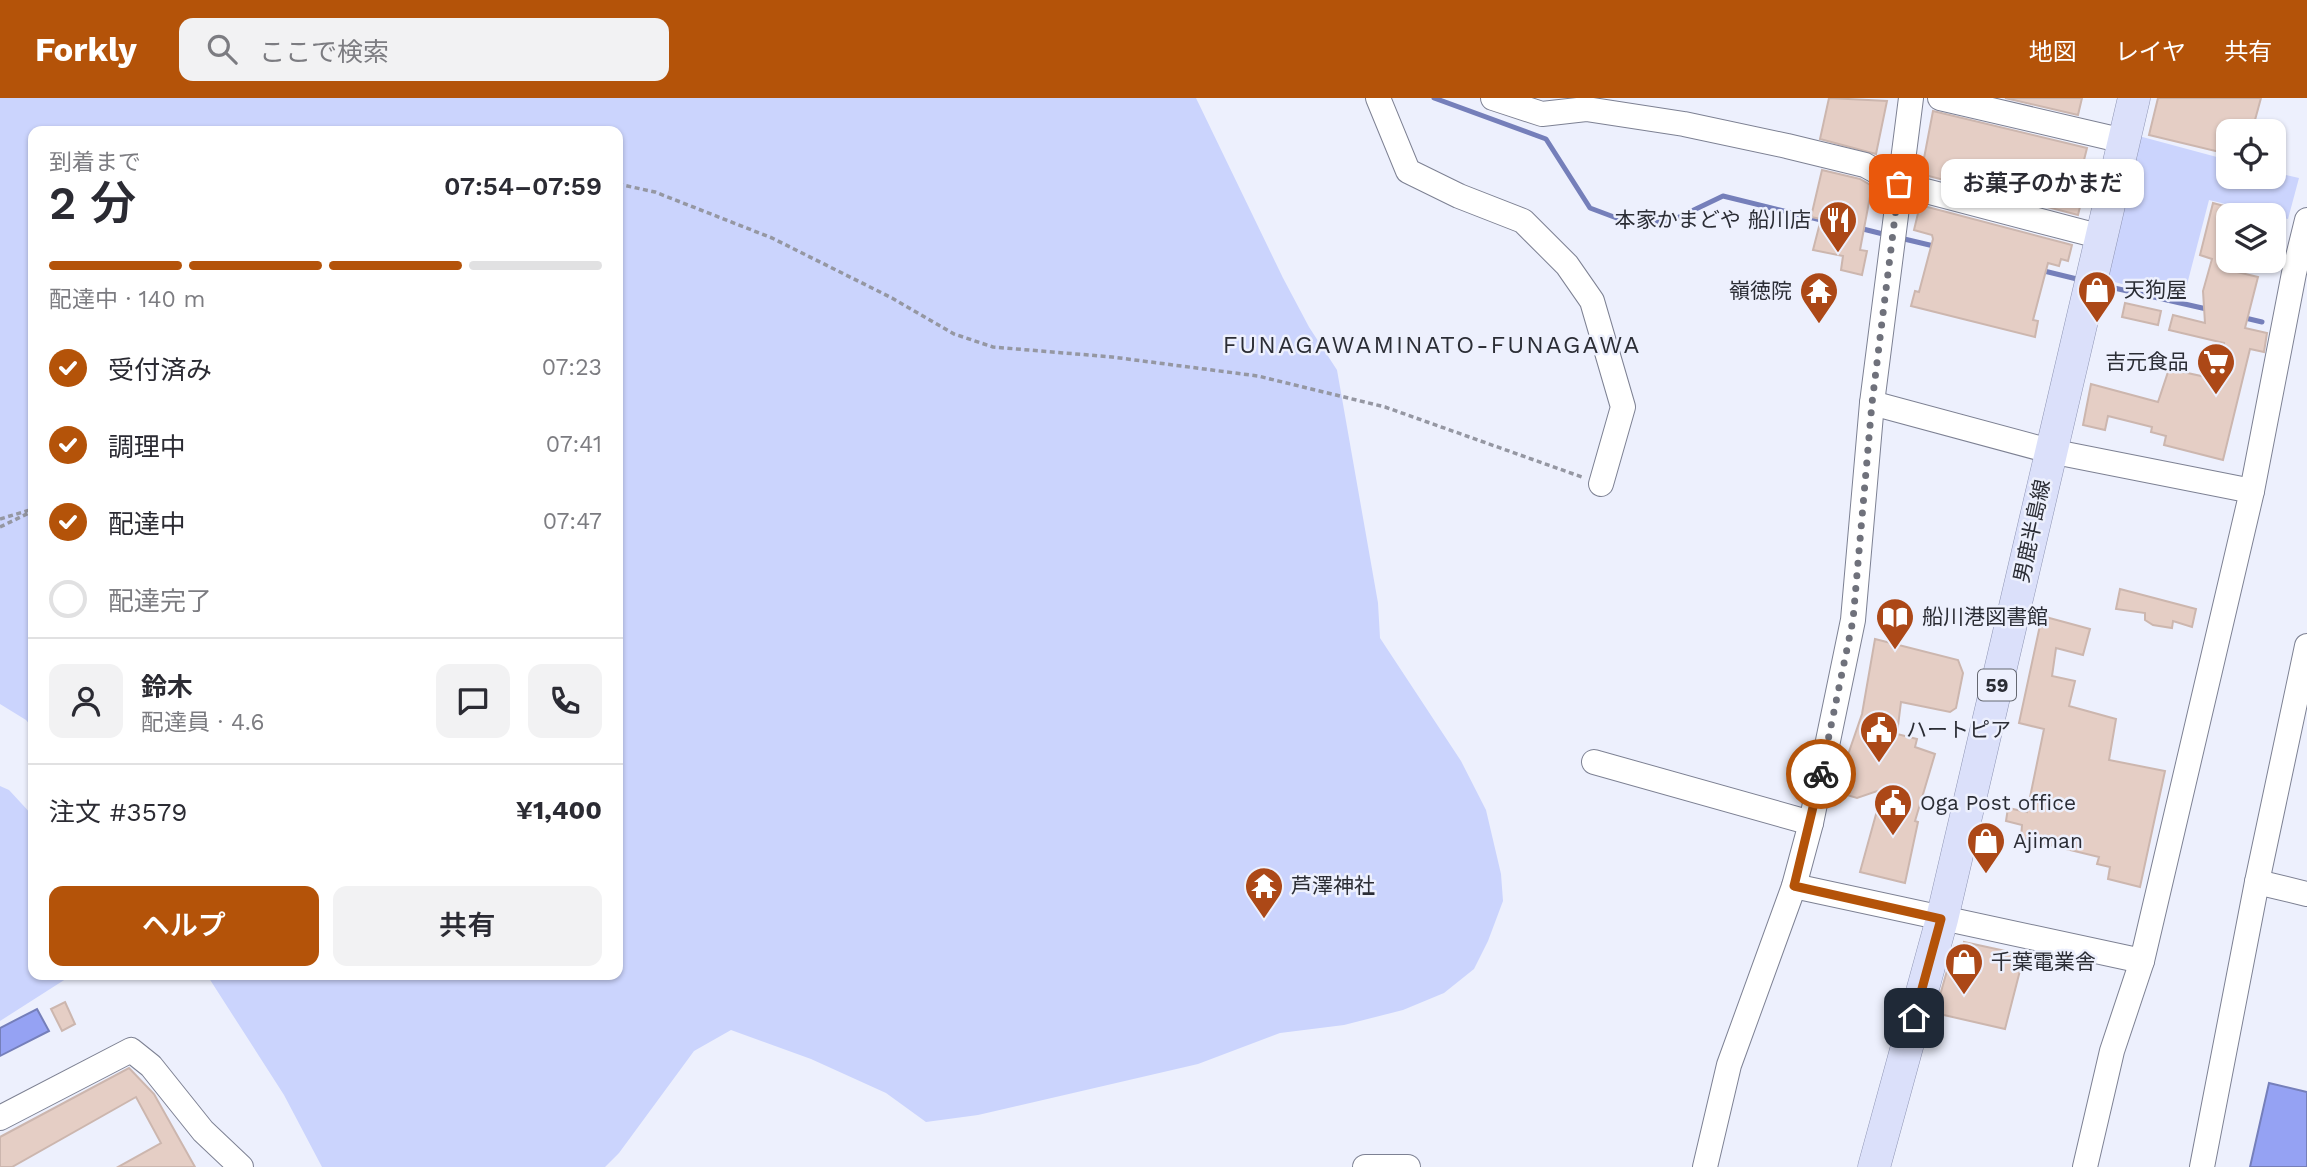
<!DOCTYPE html>
<html lang="ja">
<head>
<meta charset="utf-8">
<style>
	body { margin:0; font-family:"Work Sans","Noto Sans JP",sans-serif; background:#f2f2f3; color:#2b2b33; height:100vh; display:flex; flex-direction:column; font-size:26px; white-space:nowrap }
	* { box-sizing:border-box; margin:0 }
	p { font-size:23px; color:#7c7c81 }
	.icon { flex:none; width:38px; height:38px; fill:none; stroke:currentColor; stroke-width:2; stroke-linecap:round; stroke-linejoin:round }
	.map { position:relative; flex:1; overflow:hidden }
	.sheet { position:absolute; left:28px; top:28px; width:595px; height:854px; display:flex; flex-direction:column; background:#fff; border-radius:14px; box-shadow:0 2px 5px #0004 }
	.sheet>* { flex:none }
	.buttons { position:absolute; left:2216px; top:21px; display:grid; gap:14px }
	.buttons a { display:grid; place-items:center; width:70px; height:70px; border-radius:14px; background:#fff; box-shadow:0 2px 5px #0004; font-size:35px }
	.pin { position:absolute; display:grid; place-items:center; width:60px; height:60px; color:#fff; margin:-30px; border-radius:14px; box-shadow:0 4px 10px #0006 }
	.courier { position:absolute; display:grid; place-items:center; width:70px; height:70px; margin:-35px; border:5px solid #b45309; border-radius:50%; background:#fff; color:#222; box-shadow:0 2px 9px #0007 }
	.bubble { position:absolute; height:49px; border-radius:14px; background:#fff; box-shadow:0 2px 5px #0004; font-size:23px; font-weight:600; line-height:49px; text-align:center }
	.headline em { font-style:normal; font-weight:600 }
	.headline div { display:flex; flex-direction:column-reverse }
	.headline { display:flex; align-items:center; justify-content:space-between; height:119px; padding:0 21px }
	h1 { font-size:46px; font-weight:600; line-height:52px }
	.bar { display:grid; grid-template-columns:repeat(4,1fr); gap:10px 7px; align-content:center; height:84px; padding:0 21px }
	.bar i { height:9px; border-radius:5px; background:#e1e1e2 }
	.bar .selected { background:#b45309 }
	.bar p { grid-column:span 4 }
	.line { display:flex; align-items:center; gap:18px; padding:0 21px; border-top:2px solid #e1e1e2 }
	.line div { flex:1 }
	.round { display:grid; place-items:center; flex:none; width:74px; height:74px; border-radius:14px; background:#f2f2f3 }
	ol { padding:0 21px; list-style:none }
	li { display:flex; align-items:center; gap:21px; height:77px }
	li p { margin-inline-start:auto }
	li .icon { padding:7px; border-radius:50%; background:#b45309; color:#fff; stroke-width:4 }
	li:last-child { color:#7c7c81 }
	li i { width:38px; height:38px; border:4px solid #e1e1e2; border-radius:50% }
	.cta { display:flex; gap:14px; margin-top:auto; padding:14px 21px }
	.cta a { flex:1; height:80px; border-radius:14px; background:#b45309; color:#fff; font-size:28px; font-weight:600; line-height:80px; text-align:center }
	.cta a+a { background:#f2f2f3; color:#2b2b33 }
	header { display:flex; align-items:center; gap:42px; box-sizing:border-box; height:98px; padding:0 35px; background:#b45309; color:#fff }
	header strong { font-size:33px }
	nav { display:flex; gap:38px; margin-inline-start:auto; font-size:24px }
	.search { width:490px; height:63px; background:#f2f2f3; display:flex; align-items:center; gap:18px; box-sizing:border-box; padding:0 24px; border-radius:14px; color:#7c7c81; font-size:26px }
	.map>svg:first-child { display:block }
	.green { fill:#cbd4fd }
	.water { fill:#95a2f3; stroke:#757fba; stroke-width:2 }
	.lines { fill:none; stroke-linecap:round; stroke-linejoin:round }
	.stream { stroke:#757fba; stroke-width:5 }
	.building { fill:#e5cec5; stroke:#ccb6ae; stroke-width:2 }
	.minor-casing { stroke:#7d8193; stroke-width:26 }
	.major-casing { stroke:#8e94b3; stroke-width:33 }
	.path { stroke:#9597a2; stroke-width:3.5; stroke-dasharray:5 3.5; stroke-linecap:butt }
	.minor { stroke:#fff; stroke-width:24 }
	.major { stroke:#dbe0fa; stroke-width:32 }
	.done { stroke:#6f717b; stroke-width:7; stroke-dasharray:0 12.6 }
	.route { stroke:#b45309; stroke-width:9 }
	.labels { text-anchor:middle; stroke-width:5; stroke-linejoin:round; paint-order:stroke }
	.shield { fill:#edf0fd; stroke:#656871; stroke-width:2 }
	.shield-label { font-size:19px; font-weight:bold; fill:#2b2d35 }
	.poi-label { font-size:21px; fill:#2b2d35; stroke:#edf0fd; text-anchor:start }
	.street-label { font-size:21px; fill:#2b2d35; stroke:#edf0fd }
	.quarter-label { font-size:24px; letter-spacing:2px; fill:#2b2d35; stroke:#edf0fd }
</style>
</head>
<body>
<header>
<strong>Forkly</strong>
<div class="search"><svg class="icon" aria-label="search" viewBox="0 0 24 24"><circle cx="10" cy="10" r="6"/><path d="M15 15l6 6"/></svg>ここで検索</div>
<nav><a>地図</a><a>レイヤ</a><a>共有</a></nav>
</header>
<div class="map">
<svg width="2307" height="1069" viewBox="0 0 2307 1069">
	<rect width="100%" height="100%" fill="#edf0fd"/>
	<!-- green -->
	<g class="green">
		<polygon points="0,0 1196,0 1283,180 1309,229 1337,272 1378,505 1380,540 1461,663 1486,712 1501,776 1503,803 1488,843 1474,871 1444,895 1403,912 1344,927 1280,935 1198,966 978,1017 926,1024 886,995 811,961 731,932 694,953 619,1055 605,1069 322,1069 284,997 207,877 618,877 618,33 33,33 33,630 26,622 0,606"/>
		<polygon points="2135,37 2228,62 2228,79 2273,79 2273,74 2299,80 2288,121 2209,102 2183,202 2103,181"/>
		<polygon points="0,688 9,692 33,718 33,877 72,877 0,923"/>
	</g>
	<!-- water -->
	<g class="water">
		<polygon points="37,911 49,933 0,958 0,930"/>
		<polygon points="2269,985 2307,994 2307,1069 2250,1069"/>
	</g>
	<g class="lines">
		<!-- stream -->
		<g class="stream">
			<polyline points="1434,0 1546,41 1590,110 1638,128 1675,121 1723,98 1825,123"/>
			<polyline points="1859,130 1887,137"/>
			<polyline points="1900,140 1938,149"/>
			<polyline points="2040,172 2081,182"/>
			<polyline points="2101,187 2211,212"/>
			<polyline points="2241,219 2262,224"/>
		</g>
	</g>
	<!-- building -->
	<g class="building">
		<polygon points="1829,0 1887,3 1876,56 1820,41"/>
		<polygon points="2005,0 2082,0 2078,17"/>
		<polygon points="2158,0 2261,0 2252,33 2228,33 2228,56 2149,37"/>
		<polygon points="1933,13 2087,50 2082,70 2089,72 2078,117 1921,76"/>
		<polygon points="1822,72 1860,81 1872,88 1860,152 1867,153 1862,177 1841,172 1843,158 1813,152 1821,121 1811,119"/>
		<polygon points="2213,105 2228,109 2228,163 2236,163 2233,173 2258,179 2245,230 2267,235 2264,254 2250,251 2223,362 2164,347 2166,338 2151,334 2152,329 2108,318 2105,332 2083,327 2091,286 2158,304 2169,271 2215,281 2224,245 2169,232 2173,217 2205,225 2203,193 2212,161 2200,157"/>
		<polygon points="1920,107 2072,147 2068,163 2061,161 2059,168 2048,165 2033,222 2038,223 2035,239 1911,208 1915,193 1919,194 1933,141 1932,137 1914,132"/>
		<polygon points="2125,205 2161,213 2158,227 2122,219"/>
		<polygon points="2120,491 2196,511 2192,529 2173,523 2172,530 2153,527 2145,522 2145,515 2116,511"/>
		<polygon points="2042,518 2090,531 2083,557 2056,550 2052,578 2075,583 2069,608 2116,621 2109,662 2165,673 2140,789 2108,781 2110,769 2097,766 2099,759 2021,740 2022,727 2006,723 2008,710 2027,714 2044,631 2019,625"/>
		<polygon points="1875,541 1958,562 1963,575 1956,610 1950,614 1901,604 1897,636 1917,641 1915,649 1935,656 1915,723 1918,724 1905,785 1860,774 1883,691 1857,700 1840,695 1840,680 1862,616"/>
		<polygon points="1964,844 2024,857 2005,931 1935,915 1954,848 1963,850"/>
		<polygon points="65,904 75,926 62,933 51,911"/>
		<polygon points="129,970 154,996 195,1069 118,1069 161,1045 136,999 12,1069 0,1069 0,1039"/>
	</g>
	<g class="lines">
		<defs>
			<g id="minor">
				<polyline points="1378,0 1408,73 1459,98 1523,123 1567,167 1592,203 1623,309 1601,386"/>
				<polyline points="1493,0 1542,16 1586,11 1684,26 1787,48 1865,67 1899,86 2102,139"/>
				<polyline points="1940,0 2124,43"/>
				<polyline points="1872,305 2050,353 2252,393"/>
				<polyline points="1594,664 1811,725"/>
				<polyline points="2257,784 2307,796"/>
				<polyline points="1794,788 2142,863"/>
				<polyline points="0,1020 131,952 151,968 203,1033 241,1069"/>
				<polyline points="1365,1069 1408,1069"/>
				<polyline points="1705,1069 1729,967 1794,788 1811,725 1853,522 1872,305 1911,0"/>
				<polyline points="2085,1069 2112,953 2142,863 2252,393 2294,175 2307,122"/>
				<polyline points="2202,1069 2257,784 2307,548"/>
			</g>
			<polyline id="major" points="1874,1069 1942,821 2134,0"/>
		</defs>
		<!-- minor casing -->
		<use href="#minor" class="minor-casing"/>
		<!-- major casing -->
		<use href="#major" class="major-casing"/>
		<!-- path -->
		<g class="path">
			<polyline points="618,86 655,94 772,140 892,200 954,236 993,249 1112,259 1258,278 1385,309 1582,379"/>
			<polyline points="0,421 33,411"/>
			<polyline points="0,429 33,413"/>
		</g>
		<!-- minor -->
		<use href="#minor" class="minor"/>
		<!-- major -->
		<use href="#major" class="major"/>
	</g>
	<g class="lines">
		<!-- done -->
		<polyline class="done" points="1821,676 1853,522 1872,305 1899,86"/>
		<!-- route -->
		<polyline class="route" points="1821,676 1794,788 1941,821 1914,920"/>
	</g>
	<!-- icons -->
	<defs>
		<symbol id="restaurant-pin" viewBox="-11 -11 22 30"><path d="M0 17L-7.5 6A9.5 9.5 0 1 1 7.5 6Z" fill="#ac4817" stroke="#edf0fd"/><path d="M-5-6h1v4h1v-4h1v4h1v-4h1v5L-1.5 .5V6h-2V.5L-5-1ZM5-6V6H3V1.5H1.5Q1.5-4 5-6Z" fill="#fff"/></symbol>
		<symbol id="shop-pin" viewBox="-11 -11 22 30"><path d="M0 17L-7.5 6A9.5 9.5 0 1 1 7.5 6Z" fill="#ac4817" stroke="#edf0fd"/><path d="M-5-2.5h2.3a2.7 3.5 0 0 1 5.4 0H5L5.5 6h-11ZM-1.5-2.5h3a1.5 2.3 0 0 0-3 0Z" fill="#fff"/></symbol>
		<symbol id="temple-pin" viewBox="-11 -11 22 30"><path d="M0 17L-7.5 6A9.5 9.5 0 1 1 7.5 6Z" fill="#ac4817" stroke="#edf0fd"/><path d="M0-6L5-2H3V0L6.5 2.5H4V6H1.5V3h-3V6H-4V2.5H-6.5L-3 0V-2H-5Z" fill="#fff"/></symbol>
		<symbol id="supermarket-pin" viewBox="-11 -11 22 30"><path d="M0 17L-7.5 6A9.5 9.5 0 1 1 7.5 6Z" fill="#ac4817" stroke="#edf0fd"/><path d="M-6-5.5h2.5l.6 2H6L4.5 2H-2.5L-4.4-4H-6ZM-1.5 3.2a1.3 1.3 0 1 0 .1 0ZM3 3.2a1.3 1.3 0 1 0 .1 0Z" fill="#fff"/></symbol>
		<symbol id="library-pin" viewBox="-11 -11 22 30"><path d="M0 17L-7.5 6A9.5 9.5 0 1 1 7.5 6Z" fill="#ac4817" stroke="#edf0fd"/><path d="M-6-4Q-3-5.5-.7-3.5V5Q-3 3-6 4ZM6-4Q3-5.5 .7-3.5V5Q3 3 6 4Z" fill="#fff"/></symbol>
		<symbol id="civic-pin" viewBox="-11 -11 22 30"><path d="M0 17L-7.5 6A9.5 9.5 0 1 1 7.5 6Z" fill="#ac4817" stroke="#edf0fd"/><path d="M-.6-6.5H3V-4.5H.6V-3L4-1V1h2V6H-6V1h2V-1L-.6-3ZM-1.2 2.5V6h2.4V2.5Z" fill="#fff"/></symbol>
	</defs>
	<g fill-rule="evenodd">
		<use href="#restaurant-pin" x="1816" y="100" width="44" height="60"/>
		<use href="#shop-pin" x="2075" y="170" width="44" height="60"/>
		<use href="#temple-pin" x="1797" y="171" width="44" height="60"/>
		<use href="#supermarket-pin" x="2194" y="242" width="44" height="60"/>
		<use href="#library-pin" x="1873" y="497" width="44" height="60"/>
		<use href="#civic-pin" x="1857" y="610" width="44" height="60"/>
		<use href="#civic-pin" x="1871" y="683" width="44" height="60"/>
		<use href="#shop-pin" x="1964" y="721" width="44" height="60"/>
		<use href="#temple-pin" x="1242" y="766" width="44" height="60"/>
		<use href="#shop-pin" x="1942" y="842" width="44" height="60"/>
	</g>
	<g class="labels">
		<!-- shield labels -->
		<rect class="shield" x="1978" y="571.5" width="38" height="31" rx="5"/>
		<g class="shield-label">
			<text x="1997" y="594">59</text>
		</g>
		<!-- poi labels -->
		<g class="poi-label">
			<text x="1811" y="129" text-anchor="end">本家かまどや 船川店</text>
			<text x="2124" y="199">天狗屋</text>
			<text x="1792" y="200" text-anchor="end">嶺徳院</text>
			<text x="2189" y="271" text-anchor="end">吉元食品</text>
			<text x="1922" y="526">船川港図書館</text>
			<text x="1906" y="639">ハートピア</text>
			<text x="1920" y="712">Oga Post office</text>
			<text x="2013" y="750">Ajiman</text>
			<text x="1291" y="795">芦澤神社</text>
			<text x="1991" y="871">千葉電業舎</text>
		</g>
		<!-- street labels -->
		<g class="street-label">
			<text transform="translate(2032 433) rotate(-78)" y="7">男鹿半島線</text>
		</g>
		<!-- quarter labels -->
		<g class="quarter-label">
			<text x="1432" y="255">FUNAGAWAMINATO-FUNAGAWA</text>
		</g>
	</g>
</svg>
<div class="buttons">
<a><svg class="icon" aria-label="locate" viewBox="0 0 24 24"><circle cx="12" cy="12" r="6"/><path d="M12 2v4M12 18v4M2 12h4M18 12h4"/></svg></a>
<a><svg class="icon" aria-label="layers" viewBox="0 0 24 24"><path d="M12 4l9 5-9 5-9-5zM3 14l9 5 9-5"/></svg></a>
</div>
<div class="pin" style="left:1899px;top:86px;background:#ea580c"><svg class="icon" aria-label="bag" viewBox="0 0 24 24"><path d="M5 8h14l-1 12H6zM9 8a3 3 0 0 1 6 0"/></svg></div>
<div class="pin" style="left:1914px;top:920px;background:#1f2937"><svg class="icon" aria-label="home" viewBox="0 0 24 24"><path d="M3 11l9-7 9 7M6 9v11h12V9"/></svg></div>
<div class="courier" style="left:1821px;top:676px"><svg class="icon" aria-label="bike" viewBox="0 0 24 24"><circle cx="6" cy="16" r="4"/><circle cx="18" cy="16" r="4"/><path d="M6 16l4-8h5l3 8M10 8l3 8H6M13 5h3"/></svg></div>
<div class="bubble" style="left:1941px;top:61px;width:203px">お菓子のかまだ</div>
<section class="sheet">
<div class="headline"><div><h1>2 分</h1><p>到着まで</p></div><em>07:54–07:59</em></div>
<div class="bar"><i class="selected"></i><i class="selected"></i><i class="selected"></i><i></i><p>配達中 · 140 m</p></div>
<ol>
<li><svg class="icon" aria-label="check" viewBox="0 0 24 24"><path d="M5 12l5 5 9-10"/></svg>受付済み<p>07:23</p></li>
<li><svg class="icon" aria-label="check" viewBox="0 0 24 24"><path d="M5 12l5 5 9-10"/></svg>調理中<p>07:41</p></li>
<li><svg class="icon" aria-label="check" viewBox="0 0 24 24"><path d="M5 12l5 5 9-10"/></svg>配達中<p>07:47</p></li>
<li><i></i>配達完了</li>
</ol>
<div class="line" style="height:126px"><a class="round"><svg class="icon" aria-label="person" viewBox="0 0 24 24"><circle cx="12" cy="8" r="4"/><path d="M4 21q1-7 8-7t8 7"/></svg></a><div><b>鈴木</b><p>配達員 · 4.6</p></div><a class="round"><svg class="icon" aria-label="chat" viewBox="0 0 24 24"><path d="M4 5h16v11H9l-5 4z"/></svg></a><a class="round"><svg class="icon" aria-label="phone" viewBox="0 0 24 24"><path d="M5 4h4l2 5-3 2q2 4 5 5l2-3 5 2v4C11 20 4 13 5 4z"/></svg></a></div>
<div class="line" style="height:91px"><div>注文 #3579</div><b>¥1,400</b></div>
<div class="cta"><a>ヘルプ</a><a>共有</a></div>
</section>
</div>
</body>
</html>
